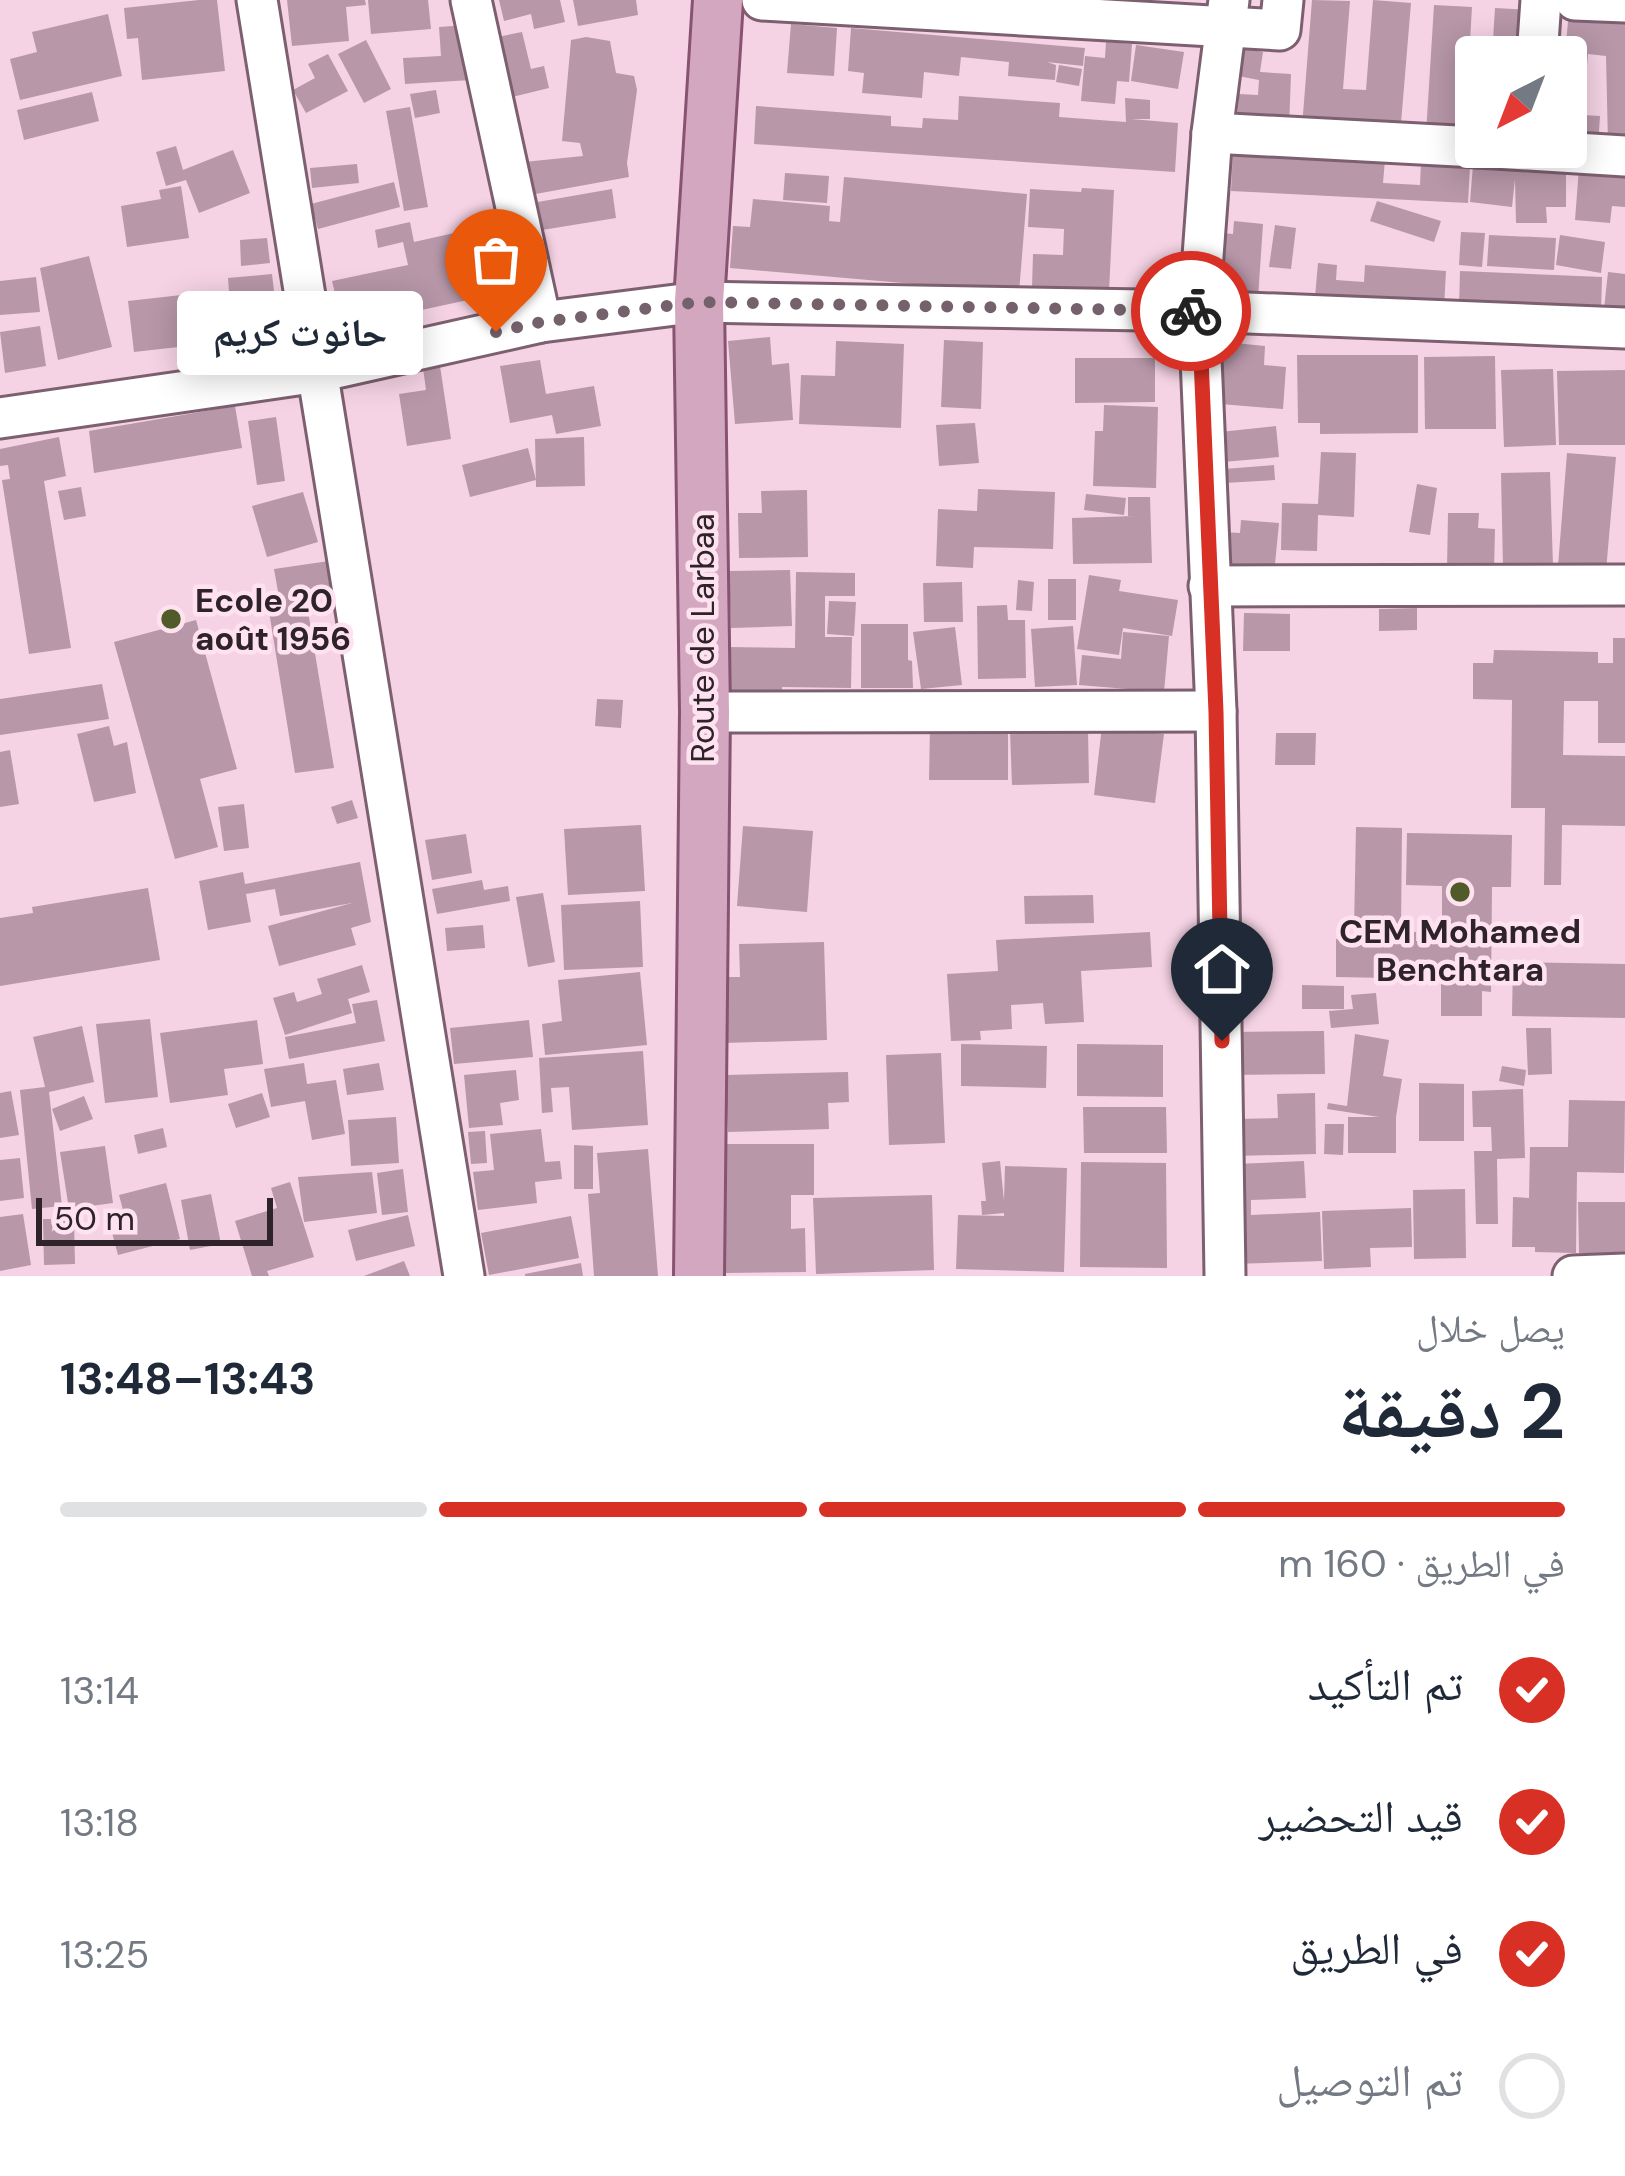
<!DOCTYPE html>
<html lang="ar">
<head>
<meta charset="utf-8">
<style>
	body { margin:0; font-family:"DM Sans","Noto Naskh Arabic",sans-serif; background:#f6f6f7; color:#1f2937; direction:rtl; height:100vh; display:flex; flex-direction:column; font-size:45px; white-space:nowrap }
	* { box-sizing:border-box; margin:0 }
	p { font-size:39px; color:#747a83 }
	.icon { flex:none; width:66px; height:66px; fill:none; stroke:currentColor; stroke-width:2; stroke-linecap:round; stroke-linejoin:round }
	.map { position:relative; height:1276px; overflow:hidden; direction:ltr }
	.details { display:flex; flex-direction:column; background:#fff; flex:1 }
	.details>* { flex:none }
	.needle { width:78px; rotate:222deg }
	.buttons { position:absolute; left:1455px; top:36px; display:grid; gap:24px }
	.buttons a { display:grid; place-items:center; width:132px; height:132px; border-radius:12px; background:#fff; box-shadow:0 6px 30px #0003; font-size:60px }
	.scale { position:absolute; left:36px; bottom:30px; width:237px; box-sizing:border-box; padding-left:12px; border:6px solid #2f232a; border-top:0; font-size:33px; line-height:42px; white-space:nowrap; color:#2f232a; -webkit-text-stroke:9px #fee2f0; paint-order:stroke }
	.pin { position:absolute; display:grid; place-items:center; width:102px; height:102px; color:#fff; margin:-123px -51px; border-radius:50% 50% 50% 0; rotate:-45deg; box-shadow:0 0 12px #0007 }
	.pin .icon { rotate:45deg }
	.courier { position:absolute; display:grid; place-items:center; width:120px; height:120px; margin:-60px; border:9px solid #d93025; border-radius:50%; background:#fff; color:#222; box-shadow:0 3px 15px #0007 }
	.bubble { position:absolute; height:84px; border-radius:12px; background:#fff; box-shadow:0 6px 30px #0003; font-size:39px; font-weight:700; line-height:84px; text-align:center; direction:rtl }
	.headline em { font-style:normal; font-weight:700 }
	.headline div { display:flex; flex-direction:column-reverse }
	.headline { display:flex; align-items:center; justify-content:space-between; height:204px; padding:0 60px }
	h1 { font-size:78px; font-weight:700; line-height:90px }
	.bar { display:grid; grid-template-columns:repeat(4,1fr); gap:18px 12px; align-content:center; height:144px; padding:0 60px }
	.bar i { height:15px; border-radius:9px; background:#e0e1e3 }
	.bar .selected { background:#d93025 }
	.bar p { grid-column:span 4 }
	ol { padding:0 60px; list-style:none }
	li { display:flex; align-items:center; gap:36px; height:132px }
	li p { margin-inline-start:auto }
	li .icon { padding:12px; border-radius:50%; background:#d93025; color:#fff; stroke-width:4 }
	li:last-child { color:#747a83 }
	li i { width:66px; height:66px; border:6px solid #e0e1e3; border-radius:50% }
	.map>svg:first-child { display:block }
	.building { fill:#b797a8 }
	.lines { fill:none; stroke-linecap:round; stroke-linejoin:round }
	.minor-casing { stroke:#7d606f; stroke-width:45 }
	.major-casing { stroke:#875371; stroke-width:54 }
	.minor { stroke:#fff; stroke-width:39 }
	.major { stroke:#d4a7c1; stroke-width:48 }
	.done { stroke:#74616b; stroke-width:12; stroke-dasharray:0 21.6 }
	.route { stroke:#d93025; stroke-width:15 }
	.poi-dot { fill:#515b2a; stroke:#fee2f0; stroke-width:4.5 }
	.labels { text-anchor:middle; stroke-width:9; stroke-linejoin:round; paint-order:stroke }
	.poi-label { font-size:33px; font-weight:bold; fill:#2f232a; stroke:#fee2f0; text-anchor:start }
	.street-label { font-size:33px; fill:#2f232a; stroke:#fee2f0 }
</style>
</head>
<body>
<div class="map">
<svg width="1625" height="1276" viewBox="0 0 1625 1276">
	<rect width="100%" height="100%" fill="#f5d3e4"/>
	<!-- building -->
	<g class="building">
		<polygon points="199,0 217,0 225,71 142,80 138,38 127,39 124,8"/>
		<polygon points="287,0 365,0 366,5 346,7 349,41 292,46"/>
		<polygon points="368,0 428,0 431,29 371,34"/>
		<polygon points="499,0 560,0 565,22 534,29 531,14 504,21"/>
		<polygon points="573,0 636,0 638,15 578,26"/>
		<polygon points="1312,0 1350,1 1343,89 1366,90 1373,0 1411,3 1400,135 1302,127"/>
		<polygon points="1434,5 1472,7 1468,76 1476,76 1476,138 1426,134"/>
		<polygon points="1495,8 1533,10 1530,57 1492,57"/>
		<polygon points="1569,10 1625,15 1625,146 1608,144 1606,56 1588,54 1583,115 1600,116 1598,146 1566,143 1566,57 1555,57 1556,43 1566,44"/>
		<polygon points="108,14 122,76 20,100 10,59 37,52 32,32"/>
		<polygon points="791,24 837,28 834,76 787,73"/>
		<polygon points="467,25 471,80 405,84 403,58 441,56 439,27"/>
		<polygon points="851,28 1085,48 1084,55 1083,66 1047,62 1056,65 1055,80 1008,76 1009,62 961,57 959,76 924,72 922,98 862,93 864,73 848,71"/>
		<polygon points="522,32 531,69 544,66 549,88 496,101 483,40"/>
		<polygon points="586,37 610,41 616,73 634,76 637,90 627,163 629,177 530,195 524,162 583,156 580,143 562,141 571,40"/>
		<polygon points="366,40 391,89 364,103 338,54"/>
		<polygon points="1106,42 1132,44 1129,82 1117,81 1115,104 1081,101 1085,56 1105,58"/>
		<polygon points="1136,45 1184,52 1178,89 1131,81"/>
		<polygon points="1243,48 1263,52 1260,72 1291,74 1289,128 1237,126 1239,94 1258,95 1259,80 1238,76"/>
		<polygon points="328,54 348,91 306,113 293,90 315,78 308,64"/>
		<polygon points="1059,65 1082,69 1079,86 1056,82"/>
		<polygon points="436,90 440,113 415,118 410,94"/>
		<polygon points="92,92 99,121 24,140 17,110"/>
		<polygon points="959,96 1060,103 1059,117 1126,122 1125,98 1150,100 1150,119 1131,119 1178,123 1175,172 754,144 756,106 891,116 891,126 922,128 923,118 958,120"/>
		<polygon points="410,107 428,207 404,211 386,111"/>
		<polygon points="176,146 183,170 233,150 250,193 199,213 186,180 166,186 156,152"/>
		<polygon points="1233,151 1385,160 1383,183 1420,185 1421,162 1470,166 1468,203 1231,191"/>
		<polygon points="357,164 359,183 312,188 310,168"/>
		<polygon points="1473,165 1516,171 1566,171 1566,207 1546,207 1547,223 1516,223 1515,179 1512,207 1470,202"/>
		<polygon points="1579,168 1625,172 1625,207 1612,206 1610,223 1575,220"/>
		<polygon points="785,173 829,176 827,203 783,200"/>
		<polygon points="844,177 1027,194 1019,293 730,268 733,226 750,227 753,199 830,206 829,221 840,222"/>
		<polygon points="394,182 400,207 318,229 311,204"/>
		<polygon points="181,186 189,238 127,247 121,206 161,199 159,190"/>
		<polygon points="1082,188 1114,190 1109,291 1032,287 1033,254 1063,255 1064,229 1028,227 1030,189 1081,192"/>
		<polygon points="612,189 616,218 536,231 532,203"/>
		<polygon points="1377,201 1441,221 1434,242 1370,221"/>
		<polygon points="1234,221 1263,224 1258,299 1207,296 1211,232 1233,234"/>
		<polygon points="410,222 414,242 463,231 477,298 343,327 332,281 408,265 403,242 378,248 375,230"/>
		<polygon points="1275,225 1296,228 1291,269 1269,267"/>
		<polygon points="1461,232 1485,233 1482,267 1459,265"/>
		<polygon points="1489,235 1556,238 1554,270 1487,266"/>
		<polygon points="1560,235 1605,242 1601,273 1556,265"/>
		<polygon points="267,238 270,263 241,266 240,240"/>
		<polygon points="89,256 112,347 58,360 40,268"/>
		<polygon points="510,258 515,316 488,318 483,261"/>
		<polygon points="1318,263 1337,265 1336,280 1364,282 1365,265 1446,271 1444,308 1315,297"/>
		<polygon points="1460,271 1602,277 1601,314 1459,308"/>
		<polygon points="1608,272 1625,274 1625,311 1604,309"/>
		<polygon points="272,274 276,308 266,309 268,335 213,340 209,294 229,292 228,278"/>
		<polygon points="36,277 40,312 0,315 0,281"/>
		<polygon points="199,293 205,344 134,352 128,301"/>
		<polygon points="40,326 46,366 5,373 0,332"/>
		<polygon points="770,337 772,365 789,363 793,420 735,424 728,341"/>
		<polygon points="944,340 983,342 981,409 941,407"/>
		<polygon points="836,341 904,344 901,428 799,424 801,375 835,376"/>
		<polygon points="1225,342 1265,346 1264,365 1286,367 1283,409 1220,404"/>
		<polygon points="1297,355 1418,355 1418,433 1320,434 1320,423 1298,423"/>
		<polygon points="1495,356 1496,429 1425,429 1424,357"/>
		<polygon points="1075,358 1155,358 1155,402 1075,403"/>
		<polygon points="540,360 546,394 594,386 601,426 556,434 552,415 510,423 500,366"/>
		<polygon points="440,366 451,439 407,446 399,394 426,390 423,368"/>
		<polygon points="1553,369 1556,445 1504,447 1501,370"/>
		<polygon points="1625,370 1625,445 1559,445 1557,371"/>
		<polygon points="1104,405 1158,407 1156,488 1093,486 1095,431 1103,431"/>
		<polygon points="235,406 242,448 94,473 89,431"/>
		<polygon points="276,417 285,481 257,485 248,421"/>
		<polygon points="975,423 979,463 939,466 936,425"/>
		<polygon points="1276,426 1279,457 1223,462 1220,432"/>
		<polygon points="59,437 66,476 44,481 71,648 29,654 2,480 10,479 8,465 0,466 0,449"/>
		<polygon points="584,437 585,486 536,487 535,439"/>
		<polygon points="528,448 536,480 470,497 462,465"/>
		<polygon points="1321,452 1356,453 1354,517 1318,515 1317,551 1281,550 1282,503 1318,504"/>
		<polygon points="1567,453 1616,457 1606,571 1558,566"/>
		<polygon points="1274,465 1275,480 1225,483 1224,469"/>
		<polygon points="1550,472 1553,566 1503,567 1501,473"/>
		<polygon points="1417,484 1437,488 1430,535 1409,532"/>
		<polygon points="81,487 86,516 64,520 58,491"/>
		<polygon points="978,489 1055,492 1053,549 974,547 973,568 936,566 938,509 977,511"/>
		<polygon points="807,490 808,557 739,558 738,513 762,513 761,491"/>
		<polygon points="303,492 318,542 267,557 252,506"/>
		<polygon points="1086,494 1126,498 1124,515 1084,510"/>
		<polygon points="1128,497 1150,497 1152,563 1073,564 1072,518 1135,516 1128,516"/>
		<polygon points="1448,513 1479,513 1478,528 1495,529 1494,571 1447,570"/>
		<polygon points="1241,520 1279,523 1274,574 1220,569 1223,532 1240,533"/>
		<polygon points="329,561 333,593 306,599 334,768 295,773 268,605 280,603 274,569"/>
		<polygon points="790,570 792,626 731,628 729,571"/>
		<polygon points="796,572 855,573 855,596 825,596 825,637 852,637 851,688 782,687 782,694 725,694 726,647 795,648"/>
		<polygon points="1089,575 1121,580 1119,591 1178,600 1172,636 1123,628 1119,655 1077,649"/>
		<rect x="1048" y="579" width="28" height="41"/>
		<polygon points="1018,580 1034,582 1032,611 1016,610"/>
		<polygon points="962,582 963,622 924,622 923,583"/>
		<polygon points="829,601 856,602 854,636 827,634"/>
		<polygon points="1007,605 1008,620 1025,620 1026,678 978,679 977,606"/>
		<polygon points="1417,608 1417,630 1379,631 1379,609"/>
		<polygon points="1244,613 1290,614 1290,651 1243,651"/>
		<polygon points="196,620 237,769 200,779 218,847 175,859 114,642"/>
		<polygon points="861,624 908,624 908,660 912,661 913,688 861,688"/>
		<polygon points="1073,626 1077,685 1035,687 1031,629"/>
		<polygon points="955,627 962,685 921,689 913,632"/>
		<polygon points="1123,632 1169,636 1164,692 1079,685 1082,655 1121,659"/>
		<polygon points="1613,638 1625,638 1625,743 1598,743 1598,701 1564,701 1563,755 1625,756 1625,826 1562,825 1561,885 1544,885 1545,808 1511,808 1512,700 1473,699 1473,663 1493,663 1494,650 1598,652 1598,663 1613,663"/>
		<polygon points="102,684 109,719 0,735 0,699"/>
		<polygon points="597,699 623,700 621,728 595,726"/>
		<polygon points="109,726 114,746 127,742 136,793 94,802 77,734"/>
		<polygon points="1102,726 1164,734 1155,803 1094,795"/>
		<polygon points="930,727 1008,728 1008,780 929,780"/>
		<polygon points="1088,729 1089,783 1012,785 1010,730"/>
		<polygon points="1276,733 1316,733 1315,765 1275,765"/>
		<polygon points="10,750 19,804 0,807 0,752"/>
		<polygon points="352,800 358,818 337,824 331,807"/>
		<polygon points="244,804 249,848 224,851 218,807"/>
		<polygon points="641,825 645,891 568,895 564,829"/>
		<polygon points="743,826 813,831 807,912 737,906"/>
		<polygon points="1356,827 1402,828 1401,930 1354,929"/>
		<polygon points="1407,833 1512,835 1511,887 1492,887 1491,992 1482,991 1482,1016 1441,1016 1441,979 1336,977 1336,939 1366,940 1366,931 1416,932 1416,941 1442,941 1442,886 1406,885"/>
		<polygon points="466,834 472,873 432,880 425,840"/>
		<polygon points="360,862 371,922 351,928 356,945 279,966 268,926 352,903 280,916 275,889 246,894 251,922 208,930 199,881 243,872 245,884"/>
		<polygon points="482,880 484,890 508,886 510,901 437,914 432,889"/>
		<polygon points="148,888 160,960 0,986 0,918 33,913 32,907"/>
		<polygon points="543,893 555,962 528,967 516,897"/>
		<polygon points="1093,895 1094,923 1025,924 1024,896"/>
		<polygon points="640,901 643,967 564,970 561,905"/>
		<polygon points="483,925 485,948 447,951 445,928"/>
		<polygon points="1150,932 1152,967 1081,971 1084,1022 1045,1024 1043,1003 1011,1005 1012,1029 980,1031 981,1040 951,1041 947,974 998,971 996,940"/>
		<polygon points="824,942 827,1040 724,1043 722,977 740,977 739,944"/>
		<polygon points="1513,962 1625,964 1625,1018 1512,1016"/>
		<polygon points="362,965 370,992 348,999 352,1013 285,1035 273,998 294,992 297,1002 322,994 317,979"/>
		<polygon points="640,972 647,1045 545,1055 542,1024 562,1021 558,980"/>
		<polygon points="1302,985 1344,986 1344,1009 1302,1009"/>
		<polygon points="1376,993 1379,1024 1331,1028 1329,1011 1353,1009 1351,995"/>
		<polygon points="377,1000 385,1041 289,1059 285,1037 356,1023 352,1004"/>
		<polygon points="150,1019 158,1097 105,1103 96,1024"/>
		<polygon points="257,1020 263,1064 224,1069 228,1095 170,1103 160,1033"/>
		<polygon points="529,1020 533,1057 454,1064 450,1028"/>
		<polygon points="82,1026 94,1082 49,1092 62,1206 32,1209 20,1090 45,1087 33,1037"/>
		<polygon points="1526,1028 1551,1028 1552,1074 1528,1075"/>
		<polygon points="1324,1031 1325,1074 1227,1075 1227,1032"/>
		<polygon points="1355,1034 1389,1040 1383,1076 1402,1079 1396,1117 1396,1153 1348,1153 1348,1117 1379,1117 1327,1109 1328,1103 1347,1106"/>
		<polygon points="961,1044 1047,1046 1046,1088 961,1086"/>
		<polygon points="1077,1044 1163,1045 1163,1097 1077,1096"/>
		<polygon points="643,1051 648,1125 572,1130 569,1087 551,1088 553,1112 542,1113 539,1058"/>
		<polygon points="941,1053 945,1143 889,1145 886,1055"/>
		<polygon points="304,1063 307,1084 336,1080 345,1134 312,1140 305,1101 271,1107 264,1069"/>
		<polygon points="379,1063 384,1090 347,1095 343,1069"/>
		<polygon points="1502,1066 1526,1070 1524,1086 1499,1081"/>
		<polygon points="516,1070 519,1100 500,1103 503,1125 469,1128 464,1075"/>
		<polygon points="848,1072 849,1102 828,1103 829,1129 728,1132 726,1075"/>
		<polygon points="1419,1083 1464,1084 1464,1141 1419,1141"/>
		<polygon points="1523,1089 1525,1158 1497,1159 1498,1224 1476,1224 1474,1151 1492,1151 1491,1127 1473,1127 1472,1091"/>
		<polygon points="11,1091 19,1135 0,1138 0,1093"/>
		<polygon points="262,1093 270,1117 236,1128 228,1104"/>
		<polygon points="1315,1093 1316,1154 1237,1156 1236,1119 1278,1118 1277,1094"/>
		<polygon points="84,1096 93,1119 60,1131 52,1109"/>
		<polygon points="1569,1100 1625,1101 1624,1173 1577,1172 1576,1253 1535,1252 1535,1247 1512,1247 1513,1197 1529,1198 1530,1147 1568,1147"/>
		<polygon points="1083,1107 1166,1107 1167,1153 1084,1153"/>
		<polygon points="396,1117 399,1163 351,1166 348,1120"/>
		<polygon points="1325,1124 1344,1124 1343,1155 1324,1154"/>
		<polygon points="163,1128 167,1147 138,1154 134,1135"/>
		<polygon points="541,1129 545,1162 560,1161 562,1179 535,1182 537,1203 478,1210 473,1172 494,1170 490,1134"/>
		<polygon points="485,1131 487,1163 471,1164 468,1132"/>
		<polygon points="725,1144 814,1144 814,1195 791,1195 791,1229 805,1228 806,1272 726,1273"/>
		<polygon points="574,1145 593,1146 593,1189 574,1189"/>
		<polygon points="105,1146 113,1203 69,1209 60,1152"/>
		<polygon points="648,1149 658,1276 594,1276 588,1194 600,1193 597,1153"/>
		<polygon points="20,1158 24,1198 0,1201 0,1160"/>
		<polygon points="1000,1161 1004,1201 1005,1166 1067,1168 1064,1272 956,1269 958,1215 1004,1216 1004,1213 982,1215 981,1201 986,1201 982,1163"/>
		<polygon points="1304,1161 1306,1198 1251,1200 1251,1215 1320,1212 1322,1261 1233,1264 1236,1164"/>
		<polygon points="1081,1162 1166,1163 1167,1268 1080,1267"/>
		<polygon points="403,1169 408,1212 382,1215 377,1173"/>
		<polygon points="372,1172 377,1213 304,1222 298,1177"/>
		<polygon points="290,1182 314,1257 267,1271 269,1276 252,1276 235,1221 277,1208 271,1188"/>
		<polygon points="166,1183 180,1239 118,1255 110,1225 126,1221 119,1195"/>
		<polygon points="1465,1189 1466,1258 1414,1259 1413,1190"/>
		<polygon points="211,1194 221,1244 190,1250 181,1200"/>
		<polygon points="932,1195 934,1270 816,1274 813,1198"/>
		<polygon points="1578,1202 1625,1202 1625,1253 1579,1253"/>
		<polygon points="1411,1208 1412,1247 1370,1248 1371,1267 1324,1269 1322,1211"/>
		<polygon points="23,1214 31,1265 0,1271 0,1217"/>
		<polygon points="408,1215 415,1246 356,1261 348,1230"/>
		<polygon points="571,1216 579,1258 489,1275 481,1233"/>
		<polygon points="43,1219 74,1219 75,1264 44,1265"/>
		<polygon points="404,1261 410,1276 364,1276"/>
		<polygon points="581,1263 583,1276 525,1276 525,1274"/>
	</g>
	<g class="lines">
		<defs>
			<g id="minor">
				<polyline points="257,0 464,1276"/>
				<polyline points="471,0 541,322"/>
				<polyline points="762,0 1280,30 1283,0"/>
				<polyline points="1575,0 1625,2"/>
				<polyline points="1537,57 1541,0"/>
				<polyline points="1212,133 1476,147"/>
				<polyline points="1478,147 1625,156"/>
				<polyline points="0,418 318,372 541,322 699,302 1199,311 1625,328"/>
				<polyline points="1209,586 1625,585"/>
				<polyline points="705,712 1216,711"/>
				<polyline points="1225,1276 1216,711 1199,311 1212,133 1229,0"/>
				<polyline points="1573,1276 1625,1274"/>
			</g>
			<polyline id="major" points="699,1276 705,712 699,302 718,0"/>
		</defs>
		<!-- minor casing -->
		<use href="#minor" class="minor-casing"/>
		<!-- major casing -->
		<use href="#major" class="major-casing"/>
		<!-- minor -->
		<use href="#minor" class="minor"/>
		<!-- major -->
		<use href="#major" class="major"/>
	</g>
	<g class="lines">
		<!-- done -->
		<polyline class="done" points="496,332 541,322 699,302 1191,311"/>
		<!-- route -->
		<polyline class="route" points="1191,311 1199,311 1216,712 1222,1041"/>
	</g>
	<!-- markers -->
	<g class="poi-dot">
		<circle cx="171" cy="619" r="12"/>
		<circle cx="1460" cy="892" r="12"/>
	</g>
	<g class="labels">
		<!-- poi labels -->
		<g class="poi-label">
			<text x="195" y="612">Ecole 20<tspan x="195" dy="38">août 1956</tspan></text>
			<text x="1460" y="943" text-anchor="middle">CEM Mohamed<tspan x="1460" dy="38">Benchtara</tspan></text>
		</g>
		<!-- street labels -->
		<g class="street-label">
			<text transform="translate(702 638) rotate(-90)" y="12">Route de Larbaa</text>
		</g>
	</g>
</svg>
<div class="buttons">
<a><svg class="needle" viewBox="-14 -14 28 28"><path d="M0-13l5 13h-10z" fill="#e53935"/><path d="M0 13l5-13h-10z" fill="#747a83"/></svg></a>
</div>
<div class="scale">50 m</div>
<div class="pin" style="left:496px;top:332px;background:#ea580c"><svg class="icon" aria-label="bag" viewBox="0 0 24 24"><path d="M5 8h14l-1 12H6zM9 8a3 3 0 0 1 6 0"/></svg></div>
<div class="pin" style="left:1222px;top:1041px;background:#1f2937"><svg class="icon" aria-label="home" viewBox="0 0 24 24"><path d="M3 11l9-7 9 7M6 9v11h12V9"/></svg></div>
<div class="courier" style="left:1191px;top:311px"><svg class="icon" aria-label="bike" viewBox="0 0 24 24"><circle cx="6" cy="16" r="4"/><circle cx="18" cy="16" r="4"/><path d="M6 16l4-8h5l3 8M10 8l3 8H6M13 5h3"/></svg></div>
<div class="bubble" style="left:177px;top:291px;width:246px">حانوت كريم</div>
</div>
<section class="details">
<div class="headline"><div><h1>2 دقيقة</h1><p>يصل خلال</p></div><em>13:43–13:48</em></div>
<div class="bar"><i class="selected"></i><i class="selected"></i><i class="selected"></i><i></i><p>في الطريق · 160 m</p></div>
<ol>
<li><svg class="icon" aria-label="check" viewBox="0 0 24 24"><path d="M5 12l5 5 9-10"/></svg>تم التأكيد<p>13:14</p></li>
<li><svg class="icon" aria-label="check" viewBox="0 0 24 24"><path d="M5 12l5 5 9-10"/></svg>قيد التحضير<p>13:18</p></li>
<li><svg class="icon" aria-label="check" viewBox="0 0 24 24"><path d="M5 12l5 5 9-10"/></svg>في الطريق<p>13:25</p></li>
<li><i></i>تم التوصيل</li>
</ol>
</section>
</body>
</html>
